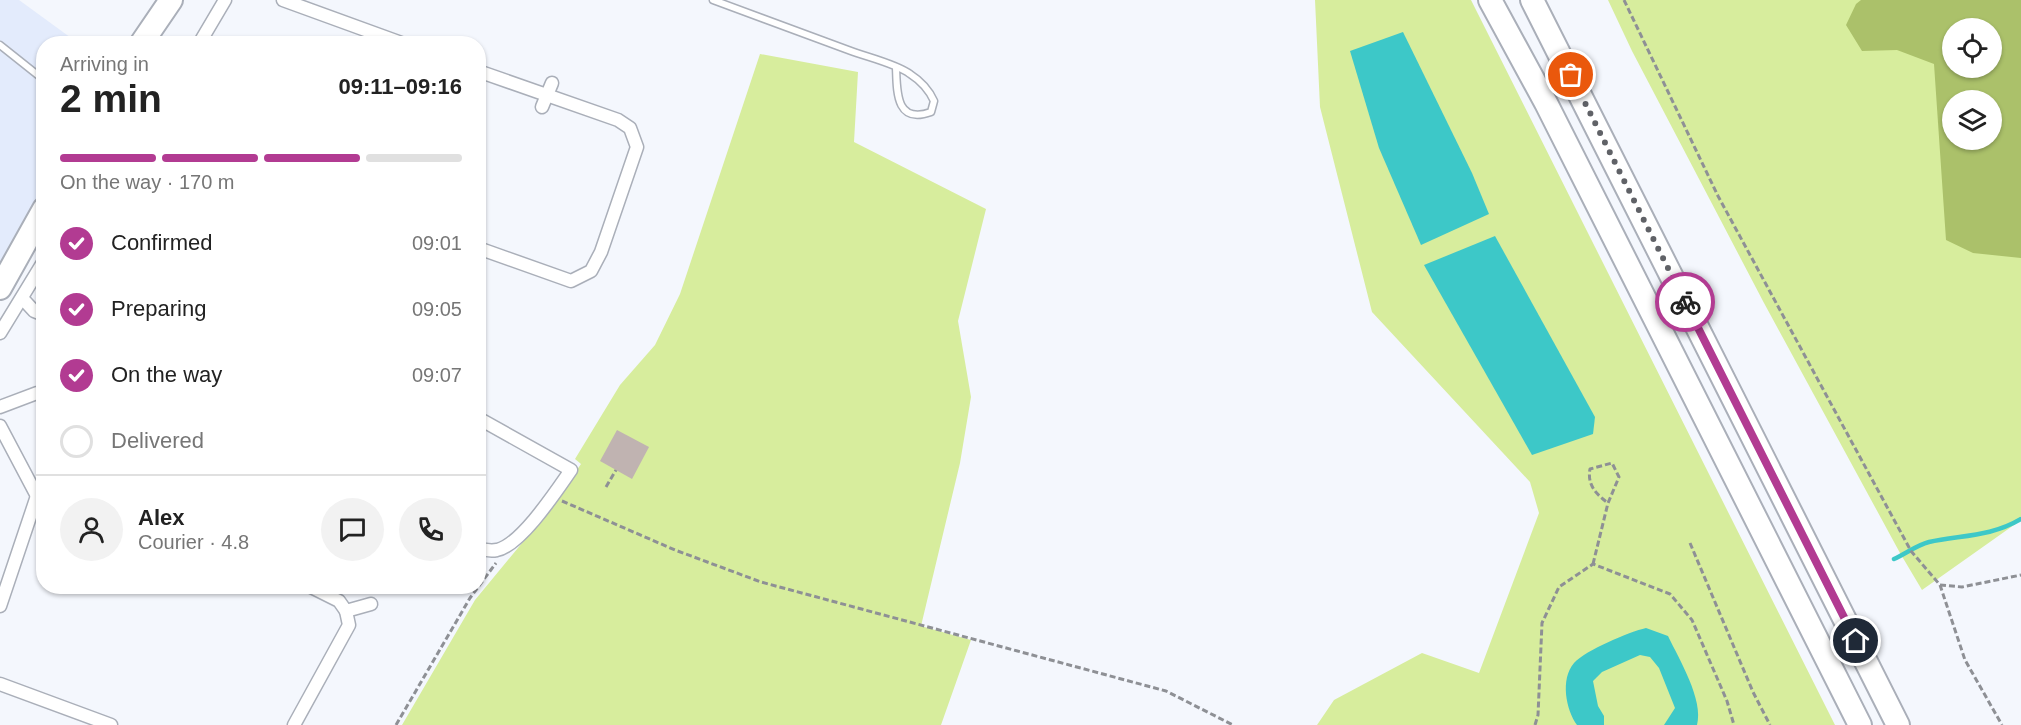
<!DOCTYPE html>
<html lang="en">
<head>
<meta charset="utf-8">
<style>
	body { margin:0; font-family:Arial,sans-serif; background:#f2f2f2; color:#222; height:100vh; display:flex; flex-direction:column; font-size:22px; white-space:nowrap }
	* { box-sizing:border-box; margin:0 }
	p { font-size:20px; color:#767676 }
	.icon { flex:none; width:33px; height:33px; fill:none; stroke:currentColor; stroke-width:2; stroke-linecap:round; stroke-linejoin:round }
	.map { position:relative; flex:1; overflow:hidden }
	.panel { position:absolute; left:36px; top:36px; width:450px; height:558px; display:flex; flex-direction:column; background:#fff; border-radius:24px; box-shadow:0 2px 4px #0004 }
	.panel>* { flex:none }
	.tools { position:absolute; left:1942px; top:18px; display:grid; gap:12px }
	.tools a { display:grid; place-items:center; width:60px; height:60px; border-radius:50%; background:#fff; box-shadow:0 2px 4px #0004; font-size:30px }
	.pin { position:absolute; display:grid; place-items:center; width:51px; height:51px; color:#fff; margin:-26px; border:3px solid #fff; border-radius:50%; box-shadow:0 2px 6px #0007 }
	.courier { position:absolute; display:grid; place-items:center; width:60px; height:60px; margin:-30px; border:4px solid #b23b92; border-radius:50%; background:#fff; color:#222; box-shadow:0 2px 8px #0007 }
	.overview em { font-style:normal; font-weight:600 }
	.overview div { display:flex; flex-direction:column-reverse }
	.overview { display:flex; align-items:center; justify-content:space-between; height:102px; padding:0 24px }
	h1 { font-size:39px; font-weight:600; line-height:45px }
	.bar { display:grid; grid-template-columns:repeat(4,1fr); gap:9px 6px; align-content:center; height:72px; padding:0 24px }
	.bar i { height:8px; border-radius:4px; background:#e0e0e0 }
	.bar .current { background:#b23b92 }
	.bar p { grid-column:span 4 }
	.line { display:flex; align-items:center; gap:15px; padding:0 24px; border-top:2px solid #e0e0e0 }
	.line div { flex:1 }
	.round { display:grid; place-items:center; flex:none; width:63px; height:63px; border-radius:32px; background:#f2f2f2 }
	ol { padding:0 24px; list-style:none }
	li { display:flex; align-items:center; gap:18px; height:66px }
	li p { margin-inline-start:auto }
	li .icon { padding:6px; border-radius:50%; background:#b23b92; color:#fff; stroke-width:4 }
	li:last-child { color:#767676 }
	li i { width:33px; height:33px; border:3px solid #e0e0e0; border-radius:50% }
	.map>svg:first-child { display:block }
	.built { fill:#e3ebfc }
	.green { fill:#d7ed9d; fill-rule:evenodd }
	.forest { fill:#abc16a; fill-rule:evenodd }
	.water { fill:#3dc8c8 }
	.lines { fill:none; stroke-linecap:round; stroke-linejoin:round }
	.stream { stroke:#3dc8c8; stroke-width:4.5 }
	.building { fill:#c0b3b1 }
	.lane-casing { stroke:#aaafb9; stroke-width:9 }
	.street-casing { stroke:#aaafb9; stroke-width:15 }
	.highway-casing { stroke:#aaafb9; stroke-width:26 }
	.path { stroke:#8e9095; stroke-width:3; stroke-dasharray:6 3; stroke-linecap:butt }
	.lane { stroke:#fff; stroke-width:6 }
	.street { stroke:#fff; stroke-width:12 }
	.highway { stroke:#fff; stroke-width:22 }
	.done { stroke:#606267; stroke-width:6; stroke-dasharray:0 10.8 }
	.route { stroke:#b23b92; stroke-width:8 }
</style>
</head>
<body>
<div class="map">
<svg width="2021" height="725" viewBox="0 0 2021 725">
	<rect width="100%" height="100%" fill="#f4f7fd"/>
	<!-- built -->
	<polygon class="built" points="0,0 19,0 78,43 44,44 43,196 0,263"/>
	<!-- green -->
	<g class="green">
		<polygon points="1315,0 1471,0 1835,725 1317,725 1334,700 1422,653 1479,673 1539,513 1530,482 1372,312 1320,107"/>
		<path d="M1608,0H2021V520L1922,590L1900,553L1764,303L1632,51ZM1953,28H1992V68H1953ZM1953,100H1992V140H1953Z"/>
		<polygon points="760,54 858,72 854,142 986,209 958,321 971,397 960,463 921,626 971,640 941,725 402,725 475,600 546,514 581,464 575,459 620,385 655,345 680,294"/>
	</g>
	<!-- forest -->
	<path class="forest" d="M1861,0H2021V258L1973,253L1946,240L1934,64L1897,50L1862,51L1846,25L1856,4ZM1953,28H1992V68H1953ZM1953,100H1992V140H1953Z"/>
	<!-- water -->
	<g class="water">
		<polygon points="1403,32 1472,173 1489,214 1421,245 1379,148 1350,51"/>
		<polygon points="1495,236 1595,417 1593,434 1532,455 1424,265"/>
		<path d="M1646,628L1668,636C1679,659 1704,700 1697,725H1664L1675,708L1659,668L1650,657L1640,655L1602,672L1593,681L1598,706L1604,716V725H1577C1566,710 1560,679 1574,663C1586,650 1629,632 1646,628Z"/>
	</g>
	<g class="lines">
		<!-- stream -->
		<path class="stream" d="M1894,559C1905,554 1917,545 1929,542C1961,535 1991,537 2021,519"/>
	</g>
	<!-- building -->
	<polygon class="building" points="617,430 649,447 632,479 600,461"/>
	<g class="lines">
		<defs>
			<g id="lane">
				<path d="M713,0C759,17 805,34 851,51C867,57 897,64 910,74C921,81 929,90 934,101L931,112C895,125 897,90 896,67"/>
				<polyline points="0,45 44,80"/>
			</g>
			<g id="street">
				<polyline points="283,0 404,44"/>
				<polyline points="199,44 225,0"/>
				<polyline points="478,71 618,120 630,128 637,147 601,252 591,271 571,281 478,248"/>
				<polyline points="542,107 552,83"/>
				<polyline points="22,298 34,311 44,315"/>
				<polyline points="0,333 44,261"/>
				<polyline points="0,407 37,393 44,395"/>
				<path d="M478,418L571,470C557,490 521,545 497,550C491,551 484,550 478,548"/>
				<polyline points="0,426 37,496 44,498"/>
				<polyline points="309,586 339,601 346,611 371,604"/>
				<polyline points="0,606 37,496"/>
				<polyline points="0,684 111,725"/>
				<polyline points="294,725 349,625 346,611"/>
			</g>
			<g id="highway">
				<polyline points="1490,0 1546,103 1860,725"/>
				<polyline points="1532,0 1898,725"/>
				<polyline points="141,44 171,0"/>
				<polyline points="0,288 44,209"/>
			</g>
		</defs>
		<!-- lane casing -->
		<use href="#lane" class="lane-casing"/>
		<!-- street casing -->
		<use href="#street" class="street-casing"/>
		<!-- highway casing -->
		<use href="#highway" class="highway-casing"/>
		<!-- path -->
		<g class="path">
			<polyline points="1624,0 1718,196 1911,551 1940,585 1965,660 2002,725"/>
			<polyline points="606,487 616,470"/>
			<polyline points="562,501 675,550 761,582 1166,691 1233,725"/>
			<polyline points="1690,543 1753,692 1770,725"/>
			<path d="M1593,564L1608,503L1619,477L1612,463L1590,469C1587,485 1596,494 1608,503"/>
			<polyline points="1940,585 1962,587 2021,575"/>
			<polyline points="396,725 470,598 496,563"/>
			<polyline points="1535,725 1538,715 1542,623 1559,587 1593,564 1670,594 1692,620 1727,701 1734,725"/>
		</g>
		<!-- lane -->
		<use href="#lane" class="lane"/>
		<!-- street -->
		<use href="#street" class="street"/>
		<!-- highway -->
		<use href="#highway" class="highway"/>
	</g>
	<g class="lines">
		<!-- done -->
		<polyline class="done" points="1571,75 1685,302"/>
		<!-- route -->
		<polyline class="route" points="1685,302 1856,641"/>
	</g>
</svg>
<div class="tools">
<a><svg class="icon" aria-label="locate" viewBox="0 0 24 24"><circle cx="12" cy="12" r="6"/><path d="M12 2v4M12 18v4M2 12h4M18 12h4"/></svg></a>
<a><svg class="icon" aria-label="layers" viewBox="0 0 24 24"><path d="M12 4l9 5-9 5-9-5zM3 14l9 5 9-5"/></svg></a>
</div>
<div class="pin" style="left:1571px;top:75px;background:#ea580c"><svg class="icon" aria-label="bag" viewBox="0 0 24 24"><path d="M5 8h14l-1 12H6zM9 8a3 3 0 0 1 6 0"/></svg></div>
<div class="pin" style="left:1856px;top:641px;background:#1f2937"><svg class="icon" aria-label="home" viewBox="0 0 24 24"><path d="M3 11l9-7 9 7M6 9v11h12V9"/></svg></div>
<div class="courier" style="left:1685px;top:302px"><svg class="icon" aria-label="bike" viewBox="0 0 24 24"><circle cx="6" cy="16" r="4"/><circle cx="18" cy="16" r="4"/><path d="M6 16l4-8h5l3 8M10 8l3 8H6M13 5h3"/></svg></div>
<section class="panel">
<div class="overview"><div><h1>2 min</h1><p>Arriving in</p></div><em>09:11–09:16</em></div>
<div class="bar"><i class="current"></i><i class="current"></i><i class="current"></i><i></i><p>On the way · 170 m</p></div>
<ol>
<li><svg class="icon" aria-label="check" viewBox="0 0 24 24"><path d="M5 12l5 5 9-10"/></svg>Confirmed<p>09:01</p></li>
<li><svg class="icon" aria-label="check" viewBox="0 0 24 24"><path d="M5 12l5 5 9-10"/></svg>Preparing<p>09:05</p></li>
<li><svg class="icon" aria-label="check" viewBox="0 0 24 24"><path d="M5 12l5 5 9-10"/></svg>On the way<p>09:07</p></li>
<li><i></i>Delivered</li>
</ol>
<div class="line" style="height:108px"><a class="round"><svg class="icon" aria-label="person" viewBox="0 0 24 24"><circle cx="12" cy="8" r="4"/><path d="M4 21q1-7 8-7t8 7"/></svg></a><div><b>Alex</b><p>Courier · 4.8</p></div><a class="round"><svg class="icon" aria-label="chat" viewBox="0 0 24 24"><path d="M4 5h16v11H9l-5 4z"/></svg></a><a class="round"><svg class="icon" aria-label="phone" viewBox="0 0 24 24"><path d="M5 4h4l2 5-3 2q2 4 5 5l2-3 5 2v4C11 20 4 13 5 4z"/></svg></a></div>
</section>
</div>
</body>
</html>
